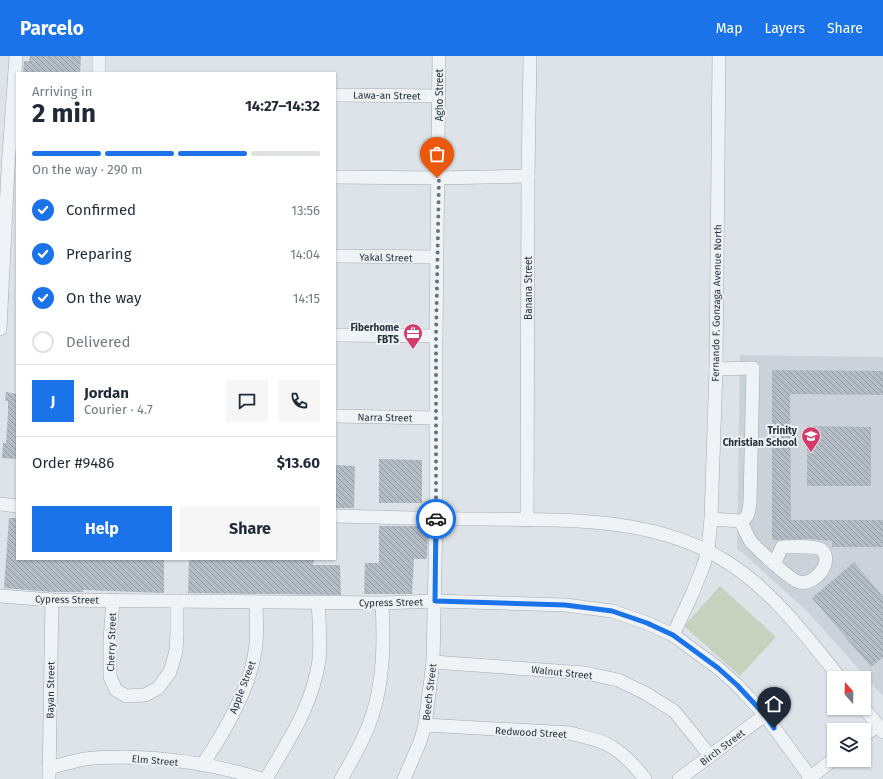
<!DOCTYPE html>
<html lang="en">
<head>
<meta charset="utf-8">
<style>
	body { margin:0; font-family:"Fira Sans",sans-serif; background:#f6f6f7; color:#1f2937; height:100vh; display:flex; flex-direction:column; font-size:15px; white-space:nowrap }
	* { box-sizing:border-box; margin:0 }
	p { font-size:13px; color:#747a83 }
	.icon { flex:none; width:22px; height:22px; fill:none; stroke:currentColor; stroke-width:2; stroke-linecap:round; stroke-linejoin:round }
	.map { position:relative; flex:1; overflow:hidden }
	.sheet { position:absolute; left:16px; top:16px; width:320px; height:488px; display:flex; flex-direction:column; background:#fff; border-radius:0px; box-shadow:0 1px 3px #0004 }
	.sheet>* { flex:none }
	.needle { width:26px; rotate:340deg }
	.fabs { position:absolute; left:827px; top:615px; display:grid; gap:8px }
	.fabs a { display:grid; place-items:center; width:44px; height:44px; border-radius:0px; background:#fff; box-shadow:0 1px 3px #0004; font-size:20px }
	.pin { position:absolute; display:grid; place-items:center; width:34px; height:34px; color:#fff; margin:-41px -17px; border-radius:50% 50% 50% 0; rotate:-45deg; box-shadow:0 0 4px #0007 }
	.pin .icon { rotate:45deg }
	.courier { position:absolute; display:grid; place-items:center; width:40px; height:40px; margin:-20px; border:3px solid #1a73e8; border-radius:50%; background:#fff; color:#222; box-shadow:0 1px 5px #0007 }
	.summary em { font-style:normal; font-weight:700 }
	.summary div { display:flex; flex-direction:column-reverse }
	.summary { display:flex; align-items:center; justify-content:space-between; height:68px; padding:0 16px }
	h1 { font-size:26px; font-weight:700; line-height:30px }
	.bar { display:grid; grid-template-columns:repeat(4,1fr); gap:6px 4px; align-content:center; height:48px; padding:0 16px }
	.bar i { height:5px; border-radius:3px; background:#e0e1e3 }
	.bar .selected { background:#1a73e8 }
	.bar p { grid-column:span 4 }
	.line { display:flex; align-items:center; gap:10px; padding:0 16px; border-top:1px solid #e0e1e3 }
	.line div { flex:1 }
	.round { display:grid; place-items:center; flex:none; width:42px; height:42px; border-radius:0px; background:#f6f6f7 }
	ol { padding:0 16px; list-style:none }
	li { display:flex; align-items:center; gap:12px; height:44px }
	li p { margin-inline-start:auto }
	li .icon { padding:4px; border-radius:50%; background:#1a73e8; color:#fff; stroke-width:4 }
	li:last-child { color:#747a83 }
	li i { width:22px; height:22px; border:2px solid #e0e1e3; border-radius:50% }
	.primary-button { display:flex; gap:8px; margin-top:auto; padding:8px 16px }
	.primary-button a { flex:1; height:46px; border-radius:0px; background:#1a73e8; color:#fff; font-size:16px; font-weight:700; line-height:46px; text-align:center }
	.primary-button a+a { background:#f6f6f7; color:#1f2937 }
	header { display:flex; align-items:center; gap:24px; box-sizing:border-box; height:56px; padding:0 20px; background:#1a73e8; color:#fff }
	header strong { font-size:19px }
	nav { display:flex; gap:22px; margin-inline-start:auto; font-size:14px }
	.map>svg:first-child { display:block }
	.built { fill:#cbd2da }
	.pitch { fill:#c6d2be }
	.building { fill:url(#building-back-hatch) }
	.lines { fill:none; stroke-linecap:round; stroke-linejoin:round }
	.minor-casing { stroke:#a2abb2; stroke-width:14 }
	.minor { stroke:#f0f3f6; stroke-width:13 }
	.done { stroke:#66717a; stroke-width:4; stroke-dasharray:0 7.2 }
	.route { stroke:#1a73e8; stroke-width:5 }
	.labels { text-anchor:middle; stroke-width:4; stroke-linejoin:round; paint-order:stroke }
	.street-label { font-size:10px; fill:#26333f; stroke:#edf2f5 }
	.poi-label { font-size:10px; font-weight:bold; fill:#26333f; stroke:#edf2f5; text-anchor:end }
</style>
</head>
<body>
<header>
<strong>Parcelo</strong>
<nav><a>Map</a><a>Layers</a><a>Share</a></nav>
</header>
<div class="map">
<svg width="883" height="723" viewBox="0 0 883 723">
	<defs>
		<pattern id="building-back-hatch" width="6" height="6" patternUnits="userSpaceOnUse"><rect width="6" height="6" fill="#b4bdc5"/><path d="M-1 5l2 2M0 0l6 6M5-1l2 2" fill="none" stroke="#929aa1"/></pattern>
	</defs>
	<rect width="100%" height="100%" fill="#dde3e8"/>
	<!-- built -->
	<polygon class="built" points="740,299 883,301 883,640 806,554 737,492"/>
	<!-- pitch -->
	<polygon class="pitch" points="720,530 776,581 740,620 684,570"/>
	<!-- building -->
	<g class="building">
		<polygon points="30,0 81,0 80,17 23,17 24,5 29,5"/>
		<polygon points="772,314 883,315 883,339 790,338 791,464 883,464 883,491 832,491 832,485 809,483 772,484"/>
		<polygon points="6,336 17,338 17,403 2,402 3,387 6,387 8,357 8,345 5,345"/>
		<polygon points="807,370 871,371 871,430 807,430"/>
		<polygon points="379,403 422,404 422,447 379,447"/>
		<polygon points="335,409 355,410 354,452 335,452"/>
		<polygon points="9,462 17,462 17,503 164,504 164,537 83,534 83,536 52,536 4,532"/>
		<polygon points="379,470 428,470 427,503 414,503 412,538 364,538 365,507 379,507"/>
		<polygon points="189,503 314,503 313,509 340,509 341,539 188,537"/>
		<polygon points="854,506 883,541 883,601 871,611 812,542"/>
	</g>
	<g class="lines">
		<defs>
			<g id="minor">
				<polyline points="99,17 99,0"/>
				<polyline points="335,39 439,40"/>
				<polyline points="335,121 439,122 528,120"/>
				<polyline points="335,200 437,201"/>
				<polyline points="0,273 8,113 16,0"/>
				<polyline points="335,279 436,280"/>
				<polyline points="335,360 436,362"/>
				<polyline points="0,448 17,450"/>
				<path d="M335,460C384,461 434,463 483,463C564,464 655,460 727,506C773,535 806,580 840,622"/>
				<path d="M711,463L741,465C749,462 749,454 750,446L753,312L716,313"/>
				<polyline points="527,464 528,120 530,0"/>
				<path d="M741,465C744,472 747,481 752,487C760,495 790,524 799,526C814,530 834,507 822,494C816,489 790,491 782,491L774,508"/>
				<polyline points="0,540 52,544 382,547 435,545 565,549 612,555 647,567 673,579 718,612 737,629 765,659 810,721"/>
				<polyline points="113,544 110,583 110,621 116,634 126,640 145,639 158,632 170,616 176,595 177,578 177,545"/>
				<polyline points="673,579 693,536 703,511 708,494 711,463 716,313 719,0"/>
				<polyline points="433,606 585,617 618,624 645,637 674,655 692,677 710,700"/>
				<polyline points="864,652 883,676"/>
				<path d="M425,669L570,677C583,681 600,683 612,691C625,699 636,711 645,723"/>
				<polyline points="864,680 878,669"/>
				<path d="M202,709C223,679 250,632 255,595C258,579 256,562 256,546"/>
				<path d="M49,712C61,709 73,705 85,703C98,701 111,701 125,701C170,702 218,709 261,723"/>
				<polyline points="49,723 52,544"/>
				<path d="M266,723C288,685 313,649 319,604C321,585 319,565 318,546"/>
				<path d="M341,723C353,703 365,682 372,660C384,624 384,584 382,547"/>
				<polyline points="404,723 420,686 425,669 433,606 436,463 436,280 439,0"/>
				<polyline points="679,723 765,659"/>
				<polyline points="808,723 834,703"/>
			</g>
		</defs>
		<!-- minor casing -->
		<use href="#minor" class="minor-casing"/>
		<!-- minor -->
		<use href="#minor" class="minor"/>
	</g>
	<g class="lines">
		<!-- done -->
		<polyline class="done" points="436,463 436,280 439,122 437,122"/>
		<!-- route -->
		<polyline class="route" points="436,463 435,545 565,549 612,555 647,567 673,579 718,612 737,629 765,659 774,672"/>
	</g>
	<!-- icons -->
	<defs>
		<symbol id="office-pin" viewBox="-11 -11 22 30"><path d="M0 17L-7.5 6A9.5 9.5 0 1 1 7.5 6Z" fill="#d33c68" stroke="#edf2f5"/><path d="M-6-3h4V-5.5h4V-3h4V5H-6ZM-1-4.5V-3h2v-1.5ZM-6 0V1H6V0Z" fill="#fff"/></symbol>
		<symbol id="school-pin" viewBox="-11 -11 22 30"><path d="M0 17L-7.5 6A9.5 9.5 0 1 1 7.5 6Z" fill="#d33c68" stroke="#edf2f5"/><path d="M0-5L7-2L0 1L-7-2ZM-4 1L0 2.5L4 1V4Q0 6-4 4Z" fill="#fff"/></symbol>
	</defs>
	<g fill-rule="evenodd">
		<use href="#office-pin" x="402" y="266" width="22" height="30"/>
		<use href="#school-pin" x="800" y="369" width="22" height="30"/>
	</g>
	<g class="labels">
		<!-- street labels -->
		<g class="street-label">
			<text transform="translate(387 39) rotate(1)" y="4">Lawa-an Street</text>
			<text transform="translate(439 39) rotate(-90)" y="4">Agho Street</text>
			<text transform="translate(386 201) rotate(1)" y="4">Yakal Street</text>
			<text transform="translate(528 232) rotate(-90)" y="4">Banana Street</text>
			<text transform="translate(716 247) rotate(-89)" y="4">Fernando F. Gonzaga Avenue North</text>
			<text transform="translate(385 361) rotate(1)" y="4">Narra Street</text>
			<text transform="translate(67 543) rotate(1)" y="4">Cypress Street</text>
			<text transform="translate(391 546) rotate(-1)" y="4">Cypress Street</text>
			<text transform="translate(111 586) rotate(-88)" y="4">Cherry Street</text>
			<text transform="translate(562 616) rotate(6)" y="4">Walnut Street</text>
			<text transform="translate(242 631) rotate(-69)" y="4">Apple Street</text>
			<text transform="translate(50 634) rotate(-89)" y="4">Bayan Street</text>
			<text transform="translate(429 636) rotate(-83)" y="4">Beech Street</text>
			<text transform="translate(531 676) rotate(3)" y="4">Redwood Street</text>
			<text transform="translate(722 691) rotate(-37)" y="4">Birch Street</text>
			<text transform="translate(155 704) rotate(5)" y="4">Elm Street</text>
		</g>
		<!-- poi labels -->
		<g class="poi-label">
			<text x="399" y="275">Fiberhome<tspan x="399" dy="12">FBTS</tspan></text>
			<text x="797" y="378">Trinity<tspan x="797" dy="12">Christian School</tspan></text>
		</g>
	</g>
</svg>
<div class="fabs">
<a><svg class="needle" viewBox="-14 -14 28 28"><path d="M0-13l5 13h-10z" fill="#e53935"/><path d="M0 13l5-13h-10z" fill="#747a83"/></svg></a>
<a><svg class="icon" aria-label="layers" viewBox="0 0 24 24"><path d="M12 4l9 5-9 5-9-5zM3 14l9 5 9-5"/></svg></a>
</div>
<div class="pin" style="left:437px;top:122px;background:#ea580c"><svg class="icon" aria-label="bag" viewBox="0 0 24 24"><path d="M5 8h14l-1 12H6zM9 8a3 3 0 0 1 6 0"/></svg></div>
<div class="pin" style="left:774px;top:672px;background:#1f2937"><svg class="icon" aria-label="home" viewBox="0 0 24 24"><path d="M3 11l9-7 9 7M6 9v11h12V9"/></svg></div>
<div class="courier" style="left:436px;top:463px"><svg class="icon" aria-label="car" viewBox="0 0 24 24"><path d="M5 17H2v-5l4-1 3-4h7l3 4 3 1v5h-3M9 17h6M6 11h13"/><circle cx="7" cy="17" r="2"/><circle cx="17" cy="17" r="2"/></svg></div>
<section class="sheet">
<div class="summary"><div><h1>2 min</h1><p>Arriving in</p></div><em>14:27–14:32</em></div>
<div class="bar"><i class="selected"></i><i class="selected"></i><i class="selected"></i><i></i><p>On the way · 290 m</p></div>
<ol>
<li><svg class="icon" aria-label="check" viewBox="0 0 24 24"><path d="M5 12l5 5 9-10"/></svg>Confirmed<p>13:56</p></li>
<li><svg class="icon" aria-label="check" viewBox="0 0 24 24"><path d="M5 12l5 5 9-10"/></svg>Preparing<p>14:04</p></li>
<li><svg class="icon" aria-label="check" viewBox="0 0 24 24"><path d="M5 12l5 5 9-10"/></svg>On the way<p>14:15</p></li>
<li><i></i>Delivered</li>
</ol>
<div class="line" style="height:72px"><b class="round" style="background:#1a73e8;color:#fff">J</b><div><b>Jordan</b><p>Courier · 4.7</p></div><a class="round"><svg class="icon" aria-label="chat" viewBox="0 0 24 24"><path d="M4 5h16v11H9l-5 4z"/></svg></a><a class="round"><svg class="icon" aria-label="phone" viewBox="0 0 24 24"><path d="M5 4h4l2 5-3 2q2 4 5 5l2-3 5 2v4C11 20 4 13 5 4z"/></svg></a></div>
<div class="line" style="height:52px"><div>Order #9486</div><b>$13.60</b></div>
<div class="primary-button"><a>Help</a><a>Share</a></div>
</section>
</div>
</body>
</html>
